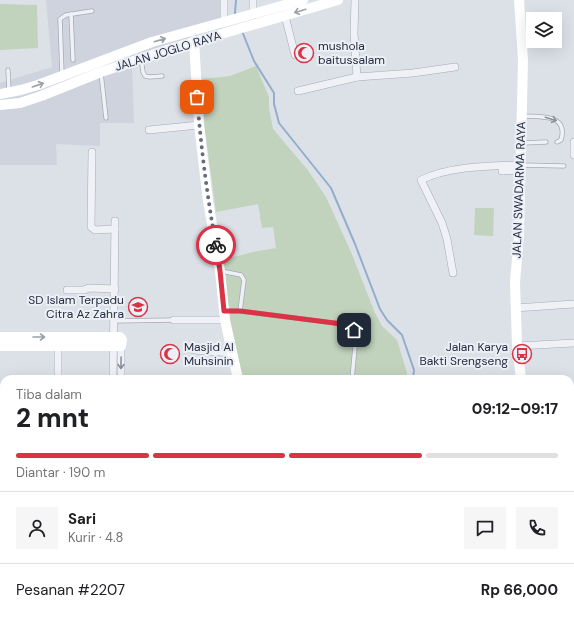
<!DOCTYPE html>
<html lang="id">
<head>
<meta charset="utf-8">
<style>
	body { margin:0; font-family:"DM Sans",sans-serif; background:#f6f6f6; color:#202124; height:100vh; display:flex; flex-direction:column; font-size:15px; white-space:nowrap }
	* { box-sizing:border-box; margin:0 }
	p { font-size:13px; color:#757577 }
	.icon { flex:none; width:22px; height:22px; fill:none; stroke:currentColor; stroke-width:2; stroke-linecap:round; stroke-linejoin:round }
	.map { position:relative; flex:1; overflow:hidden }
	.sheet { position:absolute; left:0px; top:375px; width:574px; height:248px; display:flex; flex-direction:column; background:#fff; border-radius:12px 12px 0 0; box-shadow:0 4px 16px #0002 }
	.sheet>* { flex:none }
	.tools { position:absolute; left:526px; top:12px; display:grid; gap:8px }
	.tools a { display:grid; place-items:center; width:36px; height:36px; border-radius:0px; background:#fff; box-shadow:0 4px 16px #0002; font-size:20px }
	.pin { position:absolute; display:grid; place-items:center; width:34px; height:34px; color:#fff; margin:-17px; border-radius:8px; box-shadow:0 2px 6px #0006 }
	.courier { position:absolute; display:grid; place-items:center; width:40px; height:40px; margin:-20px; border:3px solid #db3346; border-radius:50%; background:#fff; color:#222; box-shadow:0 1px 5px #0007 }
	.summary em { font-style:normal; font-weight:800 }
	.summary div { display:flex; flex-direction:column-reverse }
	.summary { display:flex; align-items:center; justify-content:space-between; height:68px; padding:0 16px }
	h1 { font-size:26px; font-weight:800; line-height:30px }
	.bar { display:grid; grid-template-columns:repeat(4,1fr); gap:6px 4px; align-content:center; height:48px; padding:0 16px }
	.bar i { height:5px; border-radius:3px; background:#e0e0e0 }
	.bar .selected { background:#db3346 }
	.bar p { grid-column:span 4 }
	.line { display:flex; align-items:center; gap:10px; padding:0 16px; border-top:1px solid #e0e0e0 }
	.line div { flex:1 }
	.round { display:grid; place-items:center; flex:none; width:42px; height:42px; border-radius:0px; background:#f6f6f6 }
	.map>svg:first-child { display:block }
	.built { fill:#ced3dd }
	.green { fill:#c1d3bd }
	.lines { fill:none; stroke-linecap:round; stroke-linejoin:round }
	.stream { stroke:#93adcc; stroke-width:2 }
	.lane-casing { stroke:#a5abb6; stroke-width:5 }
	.street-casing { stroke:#a5abb6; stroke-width:8 }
	.lane { stroke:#eff1f6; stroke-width:3.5 }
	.street { stroke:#eff1f6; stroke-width:7 }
	.secondary { stroke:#fff; stroke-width:10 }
	.oneway { stroke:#9da0a9 }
	.oneway2 { stroke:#8a8f9b }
	.done { stroke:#656c7b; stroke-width:4; stroke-dasharray:0 7.2 }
	.route { stroke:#db3346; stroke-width:5 }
	.labels { text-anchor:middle; stroke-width:4; stroke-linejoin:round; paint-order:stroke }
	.poi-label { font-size:12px; fill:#252d40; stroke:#ecf0f6; text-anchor:start }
	.street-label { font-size:12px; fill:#252d40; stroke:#ecf0f6 }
</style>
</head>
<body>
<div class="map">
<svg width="574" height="623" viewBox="0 0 574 623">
	<rect width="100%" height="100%" fill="#dce1e8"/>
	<!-- built -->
	<polygon class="built" points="46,0 221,0 223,39 132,64 134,123 100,123 100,146 56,144 57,165 0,165 0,83 52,67"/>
	<!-- green -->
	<g class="green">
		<polygon points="0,4 37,5 38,48 0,50"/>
		<polygon points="256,66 269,97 269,108 273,129 307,169 326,197 351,252 375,313 382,326 397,340 407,373 406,379 241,379 228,314 222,260 253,252 276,248 273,227 262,228 258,204 216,212 204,123 202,79 230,76"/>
		<polygon points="475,208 494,208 493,236 474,235"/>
	</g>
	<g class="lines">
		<!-- stream -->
		<g class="stream">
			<polyline points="236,16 235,13 236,0"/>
			<polyline points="242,31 254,61 274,93 274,104 279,123 331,188 355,244 380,309 387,320 402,335 414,370 413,379"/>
			<polyline points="511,623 514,619"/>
		</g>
		<defs>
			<g id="lane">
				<polyline points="71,14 73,60"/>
				<polyline points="141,59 143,72 145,76 150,77 162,76"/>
				<polyline points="8,70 9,91"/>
				<polyline points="101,73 106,118"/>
				<polyline points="62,75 60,19 66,15 92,11"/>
				<path d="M522,116C538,117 569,113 561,140L557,142"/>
				<polyline points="523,143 546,142"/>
				<polyline points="521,165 564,166"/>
				<polyline points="221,271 241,275 244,280 240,311 226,311"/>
				<polyline points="240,311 350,325 354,330 356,336 352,379"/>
				<polyline points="114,321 174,320"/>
				<polyline points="428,619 453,621"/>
				<polyline points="364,621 381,623"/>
			</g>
			<g id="street">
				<polyline points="253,0 253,15"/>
				<polyline points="355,0 354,33 357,77 413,73 455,67"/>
				<polyline points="285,16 295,55"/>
				<polyline points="224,22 224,0"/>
				<polyline points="298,91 357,77"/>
				<polyline points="149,130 199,125"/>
				<polyline points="574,142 574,155"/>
				<polyline points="92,152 91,227 95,230 115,229"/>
				<polyline points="502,171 520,170"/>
				<path d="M453,273L447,239L442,223L421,180C449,166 489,166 520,165"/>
				<polyline points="67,290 84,290 89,288 115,289"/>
				<polyline points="515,308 574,304"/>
				<polyline points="174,320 225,320"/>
				<polyline points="58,346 58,379"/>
				<polyline points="517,346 574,343"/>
				<polyline points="194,350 232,353"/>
				<polyline points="113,379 115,221"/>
				<polyline points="121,379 121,346"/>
				<polyline points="0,405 4,405"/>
				<polyline points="0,450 4,450"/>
				<polyline points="0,495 4,495"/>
				<polyline points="0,536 4,536"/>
				<polyline points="570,551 574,551"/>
				<polyline points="0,592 4,592"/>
				<polyline points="0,602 4,602"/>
				<polyline points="111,619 111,623"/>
				<polyline points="118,619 118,623"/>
				<polyline points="453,623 453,619"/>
			</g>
		</defs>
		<!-- lane casing -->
		<use href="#lane" class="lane-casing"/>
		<!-- street casing -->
		<use href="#street" class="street-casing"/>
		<!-- lane -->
		<use href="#lane" class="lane"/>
		<!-- street -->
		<use href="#street" class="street"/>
		<!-- secondary -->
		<g class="secondary">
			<polyline points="519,0 523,60 519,235 515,282 517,346 521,379"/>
			<polyline points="194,41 199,125 208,201 220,271 225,320 238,379"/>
			<polyline points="0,94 21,90 38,85 152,42 303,0"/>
			<polyline points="0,105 20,103 41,96 101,72 173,48 338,0"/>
			<polyline points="0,337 120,337 122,340 121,346 0,346"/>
			<polyline points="301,619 301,623"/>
			<polyline points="559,619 559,623"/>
		</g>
	</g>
	<!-- one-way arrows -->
	<defs><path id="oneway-shaft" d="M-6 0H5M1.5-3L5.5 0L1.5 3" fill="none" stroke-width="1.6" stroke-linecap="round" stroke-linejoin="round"/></defs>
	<g class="oneway">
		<use href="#oneway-shaft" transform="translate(300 11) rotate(163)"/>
		<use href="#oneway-shaft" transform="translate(160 40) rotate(-16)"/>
		<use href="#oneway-shaft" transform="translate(38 85) rotate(-19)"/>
		<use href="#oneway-shaft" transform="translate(39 337)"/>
	</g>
	<g class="oneway2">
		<use href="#oneway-shaft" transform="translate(551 119) rotate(17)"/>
		<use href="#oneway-shaft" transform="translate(121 363) rotate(91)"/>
	</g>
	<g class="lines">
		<!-- done -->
		<path class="done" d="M197,97C201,147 207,196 216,245"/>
		<!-- route -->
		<polyline class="route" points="216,245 220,271 224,311 240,311 350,325 354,330"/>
	</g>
	<!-- icons -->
	<defs>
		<symbol id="mosque-ring" viewBox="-11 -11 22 22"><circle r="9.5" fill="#ecf0f6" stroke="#db3346" stroke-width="1.5"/><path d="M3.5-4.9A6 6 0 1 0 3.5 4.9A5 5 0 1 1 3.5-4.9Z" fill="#db3346"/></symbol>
		<symbol id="school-ring" viewBox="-11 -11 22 22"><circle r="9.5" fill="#ecf0f6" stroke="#db3346" stroke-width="1.5"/><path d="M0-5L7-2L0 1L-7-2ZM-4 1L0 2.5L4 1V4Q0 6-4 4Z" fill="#db3346"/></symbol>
		<symbol id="bus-ring" viewBox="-11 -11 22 22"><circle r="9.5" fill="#ecf0f6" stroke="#db3346" stroke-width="1.5"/><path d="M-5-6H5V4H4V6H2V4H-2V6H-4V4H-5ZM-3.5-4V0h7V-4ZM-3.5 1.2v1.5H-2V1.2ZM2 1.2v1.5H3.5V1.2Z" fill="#db3346"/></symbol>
	</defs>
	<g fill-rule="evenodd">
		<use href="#mosque-ring" x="293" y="42" width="22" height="22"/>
		<use href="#school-ring" x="127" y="296" width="22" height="22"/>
		<use href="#mosque-ring" x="159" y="343" width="22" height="22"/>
		<use href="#bus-ring" x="511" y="343" width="22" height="22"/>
	</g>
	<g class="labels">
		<!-- poi labels -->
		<g class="poi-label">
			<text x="318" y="50">mushola<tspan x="318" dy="14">baitussalam</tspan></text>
			<text x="124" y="304" text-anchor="end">SD Islam Terpadu<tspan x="124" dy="14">Citra Az Zahra</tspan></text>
			<text x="184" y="351">Masjid Al<tspan x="184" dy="14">Muhsinin</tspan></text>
			<text x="508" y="351" text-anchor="end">Jalan Karya<tspan x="508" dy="14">Bakti Srengseng</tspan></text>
		</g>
		<!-- street labels -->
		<g class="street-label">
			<text transform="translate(168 51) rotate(-17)" y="4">JALAN JOGLO RAYA</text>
			<text transform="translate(519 190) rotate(-88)" y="4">JALAN SWADARMA RAYA</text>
		</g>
	</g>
</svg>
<div class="tools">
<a><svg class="icon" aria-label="layers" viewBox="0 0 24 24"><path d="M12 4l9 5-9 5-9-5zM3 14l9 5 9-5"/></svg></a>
</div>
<div class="pin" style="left:197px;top:97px;background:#ea580c"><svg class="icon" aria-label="bag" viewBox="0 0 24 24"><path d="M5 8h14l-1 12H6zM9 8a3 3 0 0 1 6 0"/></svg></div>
<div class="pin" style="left:354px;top:330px;background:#1f2937"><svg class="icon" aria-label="home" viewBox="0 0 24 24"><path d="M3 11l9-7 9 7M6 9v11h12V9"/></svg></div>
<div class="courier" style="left:216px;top:245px"><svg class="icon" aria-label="bike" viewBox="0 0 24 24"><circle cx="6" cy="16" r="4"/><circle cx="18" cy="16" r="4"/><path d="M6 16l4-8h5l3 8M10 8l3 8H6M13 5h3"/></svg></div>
<section class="sheet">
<div class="summary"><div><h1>2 mnt</h1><p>Tiba dalam</p></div><em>09:12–09:17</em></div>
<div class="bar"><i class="selected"></i><i class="selected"></i><i class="selected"></i><i></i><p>Diantar · 190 m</p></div>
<div class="line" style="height:72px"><a class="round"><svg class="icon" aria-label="person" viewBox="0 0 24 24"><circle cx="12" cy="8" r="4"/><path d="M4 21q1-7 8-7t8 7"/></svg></a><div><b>Sari</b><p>Kurir · 4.8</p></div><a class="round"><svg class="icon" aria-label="chat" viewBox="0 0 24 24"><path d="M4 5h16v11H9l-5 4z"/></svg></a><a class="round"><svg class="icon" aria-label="phone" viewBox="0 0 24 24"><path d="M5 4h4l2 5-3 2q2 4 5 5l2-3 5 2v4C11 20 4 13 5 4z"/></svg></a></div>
<div class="line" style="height:52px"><div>Pesanan #2207</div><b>Rp 66,000</b></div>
</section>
</div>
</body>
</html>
